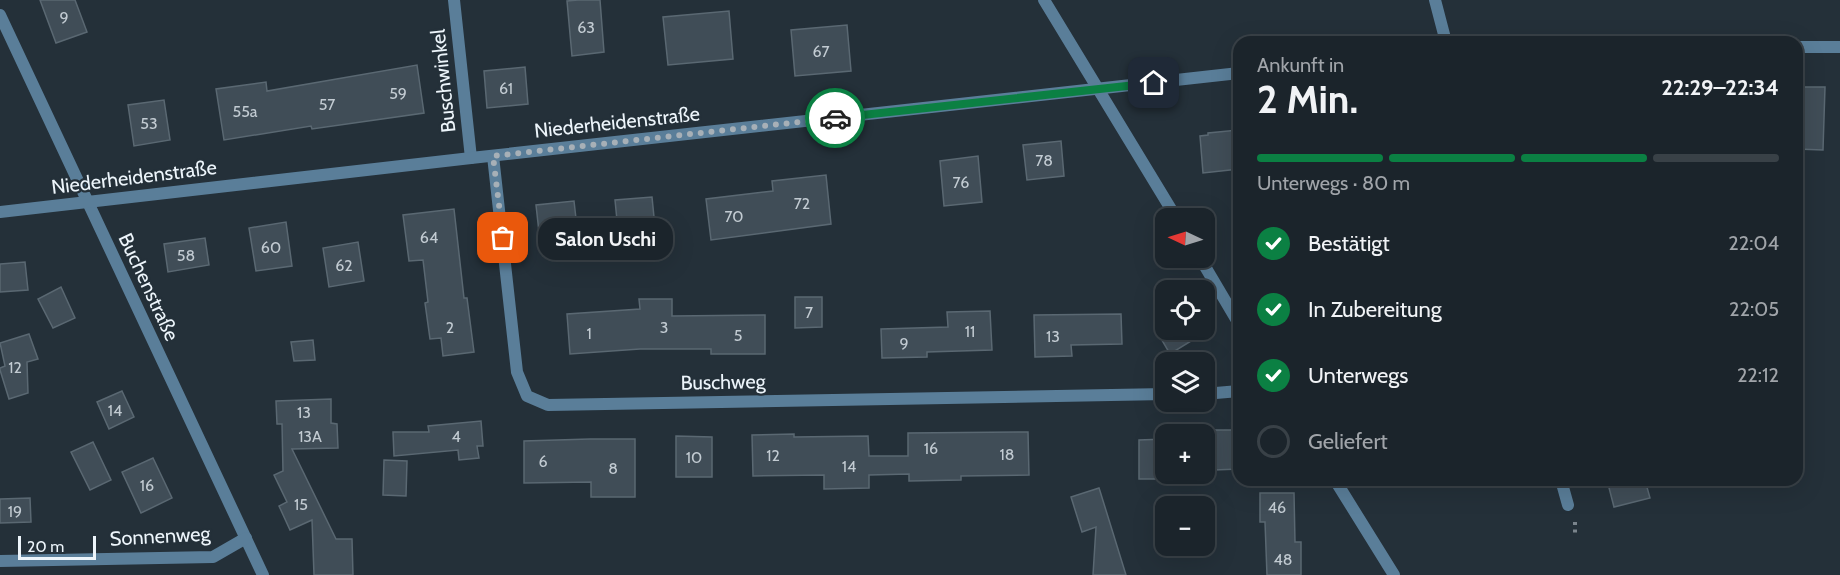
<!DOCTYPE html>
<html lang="de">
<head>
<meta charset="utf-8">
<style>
	body { margin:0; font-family:Cabin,sans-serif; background:#283037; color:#f1f3f6; height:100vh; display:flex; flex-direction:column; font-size:22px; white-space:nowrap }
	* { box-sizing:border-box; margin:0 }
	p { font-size:20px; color:#a0a4a9 }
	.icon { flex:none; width:33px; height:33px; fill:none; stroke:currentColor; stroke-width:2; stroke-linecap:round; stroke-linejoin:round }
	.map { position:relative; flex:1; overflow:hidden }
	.side { position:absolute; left:1233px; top:36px; width:570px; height:450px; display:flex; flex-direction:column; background:#1b242b; border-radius:18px; box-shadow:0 6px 24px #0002,0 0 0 2px #394147 }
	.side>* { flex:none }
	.needle { width:39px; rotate:274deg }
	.tools { position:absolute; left:1155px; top:208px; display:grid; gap:12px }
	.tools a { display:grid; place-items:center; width:60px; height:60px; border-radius:12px; background:#1b242b; box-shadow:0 6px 24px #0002,0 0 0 2px #394147; font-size:30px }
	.scale { position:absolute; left:18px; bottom:15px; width:78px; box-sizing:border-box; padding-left:6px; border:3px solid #edf5fb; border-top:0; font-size:16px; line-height:21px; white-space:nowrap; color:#edf5fb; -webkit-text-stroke:4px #243039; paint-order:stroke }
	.pin { position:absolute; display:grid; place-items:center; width:51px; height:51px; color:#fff; margin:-26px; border-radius:12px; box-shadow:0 3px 9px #0006 }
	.courier { position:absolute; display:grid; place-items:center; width:60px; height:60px; margin:-30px; border:4px solid #0b8043; border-radius:50%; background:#fff; color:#222; box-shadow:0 2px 8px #0007 }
	.bubble { position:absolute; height:42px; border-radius:18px; background:#1b242b; box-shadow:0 6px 24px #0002,0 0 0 2px #394147; font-size:20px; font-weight:700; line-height:42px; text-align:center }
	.head em { font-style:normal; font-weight:700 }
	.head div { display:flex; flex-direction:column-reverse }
	.head { display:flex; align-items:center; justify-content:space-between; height:102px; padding:0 24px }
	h1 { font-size:39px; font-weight:700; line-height:45px }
	.bar { display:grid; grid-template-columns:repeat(4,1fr); gap:9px 6px; align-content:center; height:72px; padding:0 24px }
	.bar i { height:8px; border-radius:4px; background:#394147 }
	.bar .selected { background:#0b8043 }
	.bar p { grid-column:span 4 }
	ol { padding:0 24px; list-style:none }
	li { display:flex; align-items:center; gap:18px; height:66px }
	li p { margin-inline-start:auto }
	li .icon { padding:6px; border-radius:50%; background:#0b8043; color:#fff; stroke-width:4 }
	li:last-child { color:#a0a4a9 }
	li i { width:33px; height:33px; border:3px solid #394147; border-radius:50% }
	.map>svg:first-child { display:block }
	.building { fill:#404d57; stroke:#5a6872; stroke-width:1.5 }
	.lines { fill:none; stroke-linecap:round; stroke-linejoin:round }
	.path { stroke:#7a848c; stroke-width:4; stroke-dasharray:3 4.5; stroke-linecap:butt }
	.minor { stroke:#5a7e99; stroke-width:12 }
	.tertiary { stroke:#5a7e99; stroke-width:12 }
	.done { stroke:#a7b0b7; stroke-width:6; stroke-dasharray:0 10.8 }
	.route { stroke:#0b8043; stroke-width:8 }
	.labels { text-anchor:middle; stroke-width:4.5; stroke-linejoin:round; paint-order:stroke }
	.number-label { font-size:16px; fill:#c2cbd2 }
	.street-label { font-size:20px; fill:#edf5fb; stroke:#243039 }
</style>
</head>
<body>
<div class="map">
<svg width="1840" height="575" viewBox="0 0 1840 575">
	<rect width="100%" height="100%" fill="#243039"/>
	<!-- building -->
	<g class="building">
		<polygon points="40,0 75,0 87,32 56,43"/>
		<polygon points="578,0 600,0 604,52 572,56 567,1"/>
		<polygon points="729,11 733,59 668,65 663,17"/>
		<polygon points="847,25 851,71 795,76 791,30"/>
		<polygon points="417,65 424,113 312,129 311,126 224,140 216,89 266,82 267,91"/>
		<polygon points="525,67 528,104 487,108 484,71"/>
		<polygon points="1797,87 1825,87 1823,150 1797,149"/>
		<polygon points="164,100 170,140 134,146 128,105"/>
		<polygon points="1238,130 1239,169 1203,173 1200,136 1208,135 1208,133"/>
		<polygon points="1061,141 1064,176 1027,180 1023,145"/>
		<polygon points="978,156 982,202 944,206 940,161"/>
		<polygon points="826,175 831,224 711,240 706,199 773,191 772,181"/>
		<polygon points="652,197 656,237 619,241 615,200"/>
		<polygon points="574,201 578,236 540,241 536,205"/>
		<polygon points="454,209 464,298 467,298 474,352 443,356 441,338 430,339 425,303 428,302 423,260 409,261 403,215"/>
		<polygon points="286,222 292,266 256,271 249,228"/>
		<polygon points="205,238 209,265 168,272 164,244"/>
		<polygon points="358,242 364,281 329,287 323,248"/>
		<polygon points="25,262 28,290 0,292 0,264"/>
		<polygon points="61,287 75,318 53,328 38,299"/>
		<polygon points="795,297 822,297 822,327 795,328"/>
		<polygon points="639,299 672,299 672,316 765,315 765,354 711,354 711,349 640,349 570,354 567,314 640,309"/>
		<polygon points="990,311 992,350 927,352 927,357 882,358 881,329 948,327 947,312"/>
		<polygon points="1121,314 1122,344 1071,345 1072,356 1035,357 1034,315"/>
		<polygon points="1156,330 1209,330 1170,354"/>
		<polygon points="29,334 38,359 27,362 28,393 9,399 0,370 0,368 5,366 0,343"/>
		<polygon points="313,340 315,360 294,361 291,342"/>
		<polygon points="122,391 134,417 109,429 97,402"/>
		<polygon points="331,399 331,423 337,424 338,448 292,449 336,539 352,539 353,575 314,575 312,520 290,530 279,506 287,502 274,475 283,471 282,424 277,424 276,401"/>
		<polygon points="481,421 483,446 477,446 479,458 459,460 458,450 394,456 393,432 429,432 428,426"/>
		<polygon points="1214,430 1239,430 1239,469 1214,470"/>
		<polygon points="1028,432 1029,475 961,476 961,480 909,481 909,474 869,475 869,488 824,489 824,475 753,476 752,435 794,434 794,437 868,436 869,456 908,456 908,433"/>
		<polygon points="676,436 712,437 712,477 676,477"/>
		<polygon points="590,439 635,439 635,497 591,497 591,482 524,483 524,441"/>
		<polygon points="1166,439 1166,479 1139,479 1139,440"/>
		<polygon points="93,442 111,480 90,490 71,452"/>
		<polygon points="153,458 172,498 141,513 122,472"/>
		<polygon points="384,460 407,461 406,496 383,495"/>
		<polygon points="1607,480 1645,480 1650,498 1614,507"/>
		<polygon points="1099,488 1100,491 1126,575 1093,575 1096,527 1082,532 1071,497"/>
		<polygon points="1260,493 1294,493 1295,542 1301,542 1301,575 1267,575 1265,522 1260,522"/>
		<polygon points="30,498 31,522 0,523 0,499"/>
	</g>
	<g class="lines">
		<!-- path -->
		<polyline class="path" points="1575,522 1575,533"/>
		<!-- minor -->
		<g class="minor">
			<polyline points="454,0 471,158"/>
			<polyline points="1044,0 1177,219"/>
			<polyline points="1435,0 1446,42"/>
			<polyline points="0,15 263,575"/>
			<polyline points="493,156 517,372 527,396 548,405 1166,394"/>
			<polyline points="1200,258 1239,324"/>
			<polyline points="1204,394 1239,391"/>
			<polyline points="1335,480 1394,575"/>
			<polyline points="1561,480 1568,505"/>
			<polyline points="0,561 213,557 246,538"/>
		</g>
		<!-- tertiary -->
		<g class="tertiary">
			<polyline points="1797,47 1840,47"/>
			<polyline points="0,212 471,158 1239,73"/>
		</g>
	</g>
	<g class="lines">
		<!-- done -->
		<polyline class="done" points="503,238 493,156 835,118"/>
		<!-- route -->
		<polyline class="route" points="835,118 1154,83"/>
	</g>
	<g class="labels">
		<!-- number labels -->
		<g class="number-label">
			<text x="64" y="23">9</text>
			<text x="586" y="33">63</text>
			<text x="821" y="57">67</text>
			<text x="506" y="94">61</text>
			<text x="398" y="99">59</text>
			<text x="327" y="110">57</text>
			<text x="245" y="117">55a</text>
			<text x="149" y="129">53</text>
			<text x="1044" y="166">78</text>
			<text x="961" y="188">76</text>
			<text x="802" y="209">72</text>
			<text x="734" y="222">70</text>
			<text x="429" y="243">64</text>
			<text x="271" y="253">60</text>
			<text x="186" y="261">58</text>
			<text x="344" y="271">62</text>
			<text x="809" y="318">7</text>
			<text x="450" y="333">2</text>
			<text x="664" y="333">3</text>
			<text x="970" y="337">11</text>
			<text x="589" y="339">1</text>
			<text x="738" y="341">5</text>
			<text x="1053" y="342">13</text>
			<text x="904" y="349">9</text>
			<text x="15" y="373">12</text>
			<text x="115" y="416">14</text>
			<text x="304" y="418">13</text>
			<text x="310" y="442">13A</text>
			<text x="456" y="442">4</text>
			<text x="931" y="454">16</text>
			<text x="1007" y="460">18</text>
			<text x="773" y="461">12</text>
			<text x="694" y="463">10</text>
			<text x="543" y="467">6</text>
			<text x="849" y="472">14</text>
			<text x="613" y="474">8</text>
			<text x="147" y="491">16</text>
			<text x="301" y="510">15</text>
			<text x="1277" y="513">46</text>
			<text x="15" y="517">19</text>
			<text x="1283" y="565">48</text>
		</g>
		<!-- street labels -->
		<g class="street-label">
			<text transform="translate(443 81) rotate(-96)" y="7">Buschwinkel</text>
			<text transform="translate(617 122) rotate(-6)" y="7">Niederheidenstraße</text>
			<text transform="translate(134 177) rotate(-7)" y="7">Niederheidenstraße</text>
			<text transform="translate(149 287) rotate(65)" y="7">Buchenstraße</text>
			<text transform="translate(723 382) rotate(-1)" y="7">Buschweg</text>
			<text transform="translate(160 536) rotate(-3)" y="7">Sonnenweg</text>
		</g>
	</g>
</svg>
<div class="tools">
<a><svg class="needle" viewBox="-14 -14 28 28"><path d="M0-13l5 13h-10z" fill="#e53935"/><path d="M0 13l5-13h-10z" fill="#a0a4a9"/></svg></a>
<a><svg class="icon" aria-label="locate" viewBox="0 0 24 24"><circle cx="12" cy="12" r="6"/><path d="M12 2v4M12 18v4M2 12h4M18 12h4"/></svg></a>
<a><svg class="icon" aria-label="layers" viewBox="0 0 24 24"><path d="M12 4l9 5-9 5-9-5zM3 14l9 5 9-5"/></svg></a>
<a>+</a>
<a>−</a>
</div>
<div class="scale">20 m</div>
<div class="pin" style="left:503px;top:238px;background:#ea580c"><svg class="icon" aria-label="bag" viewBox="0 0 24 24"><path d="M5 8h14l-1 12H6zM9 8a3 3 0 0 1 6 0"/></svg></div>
<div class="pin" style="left:1154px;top:83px;background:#1f2937"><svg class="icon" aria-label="home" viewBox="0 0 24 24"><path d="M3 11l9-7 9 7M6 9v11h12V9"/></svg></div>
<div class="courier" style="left:835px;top:118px"><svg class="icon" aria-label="car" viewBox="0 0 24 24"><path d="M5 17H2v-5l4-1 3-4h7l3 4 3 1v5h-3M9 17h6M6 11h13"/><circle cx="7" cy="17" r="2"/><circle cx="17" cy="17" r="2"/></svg></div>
<div class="bubble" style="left:538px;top:218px;width:135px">Salon Uschi</div>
<section class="side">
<div class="head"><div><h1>2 Min.</h1><p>Ankunft in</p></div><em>22:29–22:34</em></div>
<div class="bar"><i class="selected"></i><i class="selected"></i><i class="selected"></i><i></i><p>Unterwegs · 80 m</p></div>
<ol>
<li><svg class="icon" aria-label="check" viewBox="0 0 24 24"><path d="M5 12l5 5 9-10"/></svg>Bestätigt<p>22:04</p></li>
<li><svg class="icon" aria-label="check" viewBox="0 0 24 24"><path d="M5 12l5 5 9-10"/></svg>In Zubereitung<p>22:05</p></li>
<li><svg class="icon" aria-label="check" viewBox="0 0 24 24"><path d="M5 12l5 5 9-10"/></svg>Unterwegs<p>22:12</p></li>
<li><i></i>Geliefert</li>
</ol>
</section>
</div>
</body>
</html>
